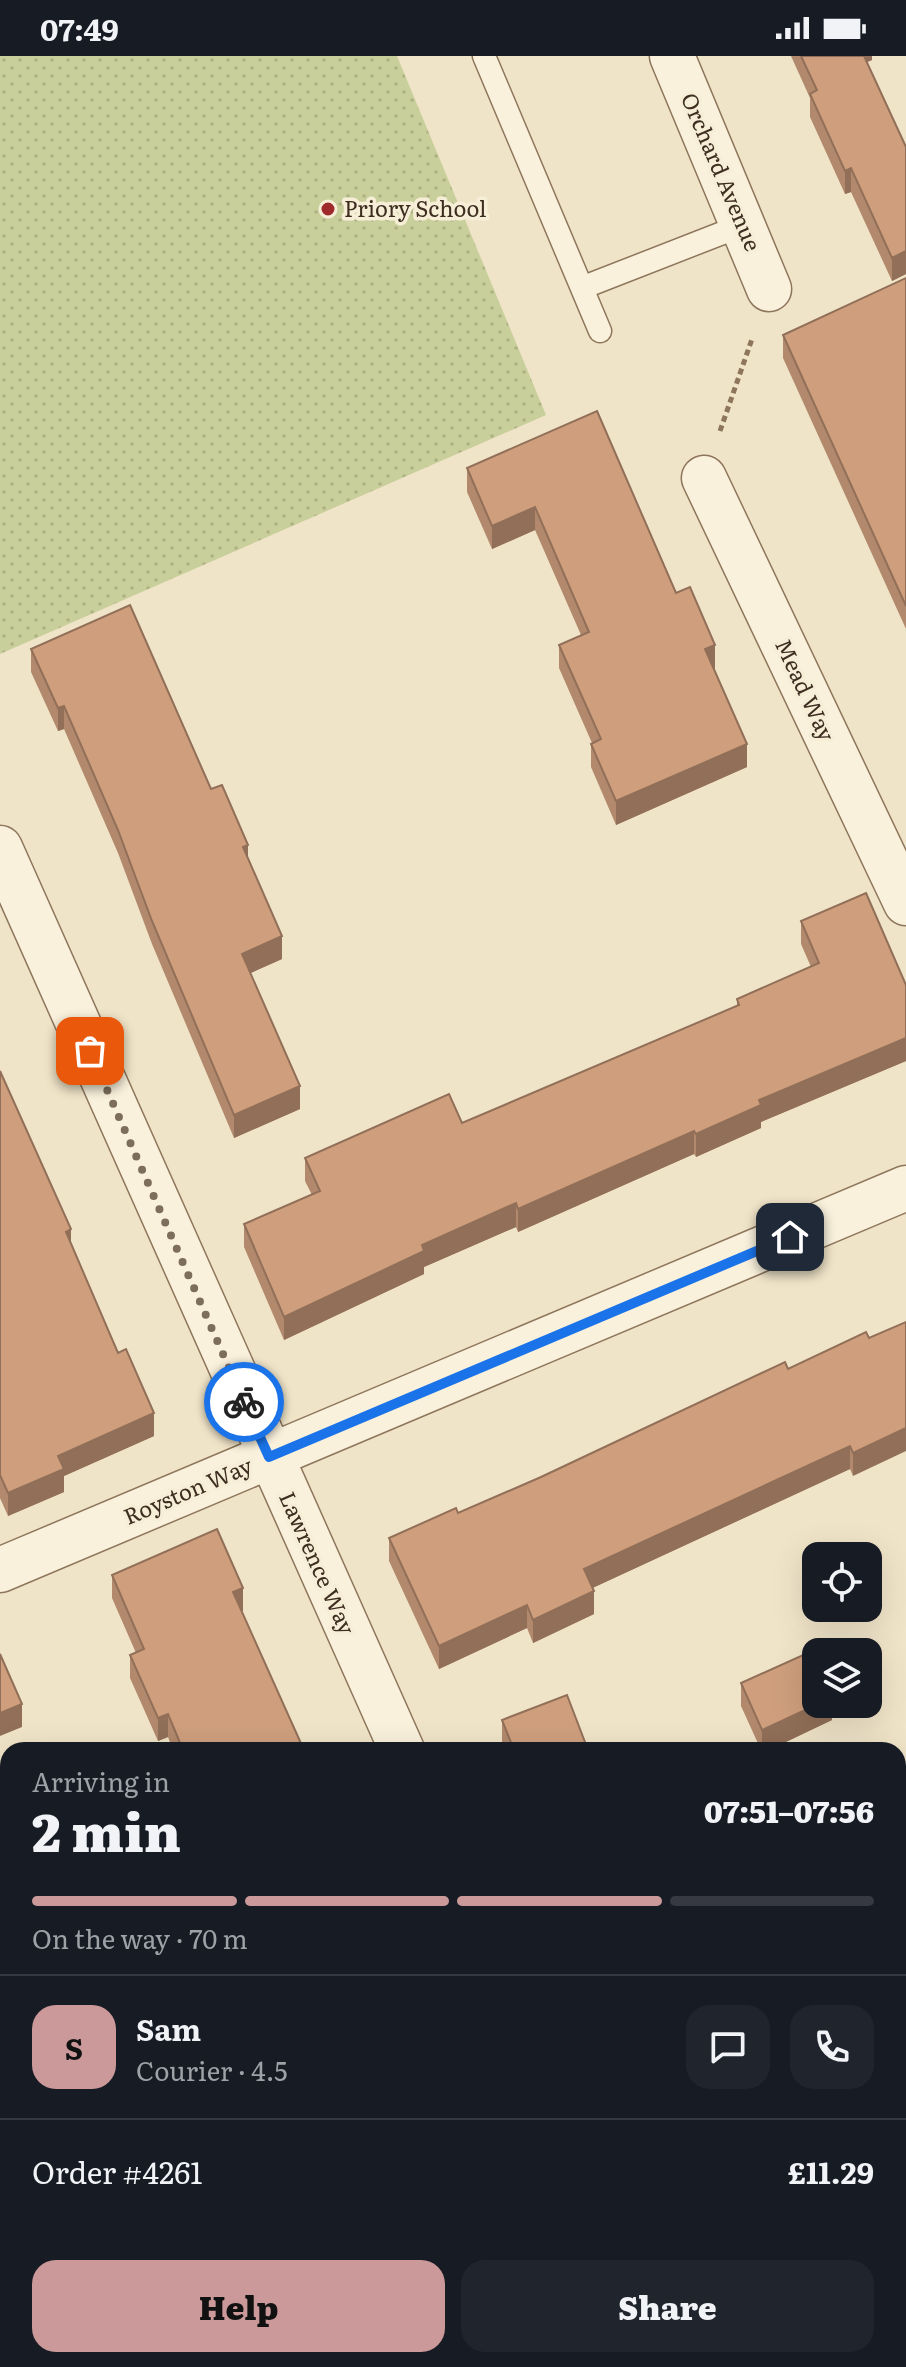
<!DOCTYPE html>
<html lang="en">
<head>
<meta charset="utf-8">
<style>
	body { margin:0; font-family:Literata,serif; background:#20242c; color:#f1f3f6; height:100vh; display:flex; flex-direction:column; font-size:30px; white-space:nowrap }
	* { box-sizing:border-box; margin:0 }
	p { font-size:26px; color:#9ea1a6 }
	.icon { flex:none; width:44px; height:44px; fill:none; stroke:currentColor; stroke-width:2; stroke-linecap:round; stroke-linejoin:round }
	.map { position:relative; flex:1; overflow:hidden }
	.panel { position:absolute; left:0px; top:1686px; width:906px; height:626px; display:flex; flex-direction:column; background:#171b24; border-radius:24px 24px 0 0; box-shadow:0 8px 32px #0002 }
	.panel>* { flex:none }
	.fabs { position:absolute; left:802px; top:1486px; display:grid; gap:16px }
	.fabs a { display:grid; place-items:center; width:80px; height:80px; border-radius:16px; background:#171b24; box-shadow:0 8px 32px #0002; font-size:40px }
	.pin { position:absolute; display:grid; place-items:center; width:68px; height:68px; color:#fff; margin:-34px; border-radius:16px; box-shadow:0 4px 12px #0006 }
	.courier { position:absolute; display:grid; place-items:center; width:80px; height:80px; margin:-40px; border:6px solid #1a73e8; border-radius:50%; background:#fff; color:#222; box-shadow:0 2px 10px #0007 }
	.overview em { font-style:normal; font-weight:800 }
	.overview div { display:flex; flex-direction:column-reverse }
	.overview { display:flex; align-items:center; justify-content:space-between; height:136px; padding:0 32px }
	h1 { font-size:52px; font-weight:800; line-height:60px }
	.bar { display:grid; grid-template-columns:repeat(4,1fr); gap:12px 8px; align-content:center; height:96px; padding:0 32px }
	.bar i { height:10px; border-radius:6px; background:#363941 }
	.bar .selected { background:#cc999b }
	.bar p { grid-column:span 4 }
	.line { display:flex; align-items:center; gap:20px; padding:0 32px; border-top:2px solid #363941 }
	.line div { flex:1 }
	.round { display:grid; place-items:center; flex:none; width:84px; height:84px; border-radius:24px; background:#20242c }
	.button { display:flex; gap:16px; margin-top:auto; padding:16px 32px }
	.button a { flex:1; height:92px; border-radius:24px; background:#cc999b; color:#111; font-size:32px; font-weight:800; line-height:92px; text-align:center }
	.button a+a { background:#20242c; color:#f1f3f6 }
	.status { display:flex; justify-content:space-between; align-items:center; height:56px; padding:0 40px; background:#171b24; direction:ltr }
	.status svg { height:22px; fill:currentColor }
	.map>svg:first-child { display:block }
	.grass { fill:url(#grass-dots) }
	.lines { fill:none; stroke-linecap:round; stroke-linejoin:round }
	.lane-casing { stroke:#8d765c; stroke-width:25 }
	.street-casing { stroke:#8d765c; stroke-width:47 }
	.path { stroke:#8d765c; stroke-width:5; stroke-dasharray:6 4; stroke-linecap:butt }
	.lane { stroke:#faf1dc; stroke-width:22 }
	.street { stroke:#faf1dc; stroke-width:44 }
	.rail { stroke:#3d2e20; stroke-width:6; stroke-dasharray:14 14; stroke-linecap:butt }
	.wall { fill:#b2896c }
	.shaded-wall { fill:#916f58 }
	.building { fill:#cf9f7d; stroke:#916f58; stroke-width:2 }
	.done { stroke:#7c6e5b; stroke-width:8; stroke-dasharray:0 14.4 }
	.route { stroke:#1a73e8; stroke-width:10 }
	.poi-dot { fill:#9e2a2b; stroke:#f7eed8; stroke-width:3 }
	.labels { text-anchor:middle; stroke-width:7; stroke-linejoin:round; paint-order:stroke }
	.street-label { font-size:22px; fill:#3d2e20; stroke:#f7eed8 }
	.poi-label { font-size:22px; fill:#3d2e20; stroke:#f7eed8; text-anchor:start }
</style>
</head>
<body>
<div class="status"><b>07:49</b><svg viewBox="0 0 49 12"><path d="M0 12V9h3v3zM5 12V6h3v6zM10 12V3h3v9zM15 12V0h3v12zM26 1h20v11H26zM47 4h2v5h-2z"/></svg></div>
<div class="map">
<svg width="906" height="2311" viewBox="0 0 906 2311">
	<defs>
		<pattern id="grass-dots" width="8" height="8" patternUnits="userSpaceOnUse" patternTransform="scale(2)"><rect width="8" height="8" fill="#c9cf9b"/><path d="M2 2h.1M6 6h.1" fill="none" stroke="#aeb285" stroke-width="1.8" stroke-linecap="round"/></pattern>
	</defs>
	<rect width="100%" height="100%" fill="#f0e4c8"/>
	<!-- grass -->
	<polygon class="grass" points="0,0 397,0 546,359 0,598"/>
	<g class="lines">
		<defs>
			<g id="lane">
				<polyline points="484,0 600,275"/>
				<polyline points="584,231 743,169"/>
			</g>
			<g id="street">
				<polyline points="672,0 769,233"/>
				<polyline points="704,422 906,847"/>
				<polyline points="0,792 402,1694"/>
				<polyline points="0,1514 906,1132"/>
			</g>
		</defs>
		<!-- lane casing -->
		<use href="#lane" class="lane-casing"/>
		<!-- street casing -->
		<use href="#street" class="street-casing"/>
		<!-- path -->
		<polyline class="path" points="720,375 752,283"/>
		<!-- lane -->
		<use href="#lane" class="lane"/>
		<!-- street -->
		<use href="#street" class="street"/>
		<!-- rail -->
		<g class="rail">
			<polyline points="898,2204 906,2202"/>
			<polyline points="898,2245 906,2242"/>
			<polyline points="898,2285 906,2283"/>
			<polyline points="556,2311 578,2304"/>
			<polyline points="678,2311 702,2304"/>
			<polyline points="818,2311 840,2304"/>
		</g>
	</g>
	<!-- wall -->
	<g class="wall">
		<polygon points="791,0 872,0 872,4 867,6 906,91 906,218 892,225 851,136 845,138 810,61 810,42"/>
		<polygon points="906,222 906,573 783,302 783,279"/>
		<polygon points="597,355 676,537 715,612 714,613 747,711 616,769 591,711 591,688 592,687 559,612 559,589 581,579 535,474 492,493 467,436 467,412"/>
		<polygon points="31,593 211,733 248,803 282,903 250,917 300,1053 234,1082 152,888 118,797 64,673 58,675 31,616"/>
		<polygon points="801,865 906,929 906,1005 761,1066 761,1072 696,1101 694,1098 518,1176 516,1171 424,1211 424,1218 284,1284 244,1191 244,1168 312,1139 305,1125 305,1102 462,1067 737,950 737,943 811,911 801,888"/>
		<polygon points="0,1015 71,1188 154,1380 64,1420 64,1436 8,1460 0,1442"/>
		<polygon points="866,1276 853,1420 850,1413 592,1532 594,1558 533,1587 527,1572 439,1613 389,1505 389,1482 458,1457 788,1313"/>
		<polygon points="112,1519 243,1555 241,1555 304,1694 173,1694 168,1681 158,1685 130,1622 130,1599 136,1597 112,1542"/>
		<polygon points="741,1627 832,1648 832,1664 769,1694 761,1694 741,1650"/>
		<polygon points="502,1664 588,1694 505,1694 502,1687"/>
	</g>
	<!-- shaded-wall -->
	<g class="shaded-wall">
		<polygon points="858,0 872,0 872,4 858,10"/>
		<polygon points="851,112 851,136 845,138 845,115"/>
		<polygon points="906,195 906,218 892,225 892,202"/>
		<polygon points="535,451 535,474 492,493 492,470"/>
		<polygon points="715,589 715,612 705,616 705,593"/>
		<polygon points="64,650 64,673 58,675 58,652"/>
		<polygon points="747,688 747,711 616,769 616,745"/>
		<polygon points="248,789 248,812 243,791"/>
		<polygon points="282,880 282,903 242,921 242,898"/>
		<polygon points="906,982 906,1005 761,1066 761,1072 696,1101 696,1078 759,1044"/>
		<polygon points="300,1030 300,1053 234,1082 234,1059"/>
		<polygon points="694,1075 694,1098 518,1176 518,1153"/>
		<polygon points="516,1147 516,1171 424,1211 424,1218 284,1284 284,1261 422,1189"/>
		<polygon points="71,1173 71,1197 66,1176"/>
		<polygon points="154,1357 154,1380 64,1420 64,1436 8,1460 8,1437 58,1400"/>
		<polygon points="906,1372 906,1395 853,1420 853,1397"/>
		<polygon points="850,1390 850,1413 584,1536 584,1513"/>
		<polygon points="243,1532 243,1555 233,1559 233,1536"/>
		<polygon points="594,1535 594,1558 533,1587 533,1564"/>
		<polygon points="527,1549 527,1572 439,1613 439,1590"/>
		<polygon points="22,1648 22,1671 0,1680 0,1657"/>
		<polygon points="818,1648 832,1648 832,1664 769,1694 762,1694 762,1674"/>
		<polygon points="168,1658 168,1681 158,1685 158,1662"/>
	</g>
	<!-- building -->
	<g class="building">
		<polygon points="801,0 864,0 906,91 906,195 892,202 851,112 845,115 810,38 817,34"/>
		<polygon points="906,222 906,550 783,279"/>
		<polygon points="597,355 676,537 690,531 715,589 705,593 747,688 616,745 591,688 601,683 559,589 589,576 535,451 492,470 467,412"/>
		<polygon points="130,549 211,733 222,729 248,789 243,791 282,880 242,898 300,1030 234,1059 152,865 118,774 64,650 58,652 31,593"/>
		<polygon points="866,837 906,929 906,982 759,1044 761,1049 696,1078 694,1075 518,1153 516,1147 422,1189 424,1195 284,1261 244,1168 320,1135 305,1102 449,1038 462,1067 739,949 737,943 819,907 801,865"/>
		<polygon points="0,1015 71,1173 66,1176 118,1297 126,1293 154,1357 58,1400 64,1413 8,1437 0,1419"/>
		<polygon points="906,1266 906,1372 853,1397 850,1390 584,1513 594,1535 533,1564 527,1549 439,1590 389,1482 456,1452 458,1457 541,1421 785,1306 788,1313 866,1276 869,1282"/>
		<polygon points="217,1473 243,1532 233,1536 304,1694 183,1694 168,1658 158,1662 130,1599 144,1593 112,1519"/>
		<polygon points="812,1595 816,1605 816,1648 818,1648 762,1674 741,1627"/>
		<polygon points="0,1598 22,1648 0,1657"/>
		<polygon points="567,1639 588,1694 514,1694 502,1664"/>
	</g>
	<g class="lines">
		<!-- done -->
		<polyline class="done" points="90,995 244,1346"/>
		<!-- route -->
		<polyline class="route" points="244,1346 269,1401 790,1181"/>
	</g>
	<!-- markers -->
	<circle class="poi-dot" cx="328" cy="153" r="8"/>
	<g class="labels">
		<!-- street labels -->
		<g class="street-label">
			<text transform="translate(721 116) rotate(67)" y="8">Orchard Avenue</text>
			<text transform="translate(805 634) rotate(65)" y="8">Mead Way</text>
			<text transform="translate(188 1435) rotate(-23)" y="8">Royston Way</text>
			<text transform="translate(317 1507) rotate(66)" y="8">Lawrence Way</text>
		</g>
		<!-- poi labels -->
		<g class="poi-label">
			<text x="344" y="161">Priory School</text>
		</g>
	</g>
</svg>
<div class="fabs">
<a><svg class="icon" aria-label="locate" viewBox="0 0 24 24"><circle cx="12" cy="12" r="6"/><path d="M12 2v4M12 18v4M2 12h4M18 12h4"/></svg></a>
<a><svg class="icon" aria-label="layers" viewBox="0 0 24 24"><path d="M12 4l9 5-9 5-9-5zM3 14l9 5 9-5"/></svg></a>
</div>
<div class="pin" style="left:90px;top:995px;background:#ea580c"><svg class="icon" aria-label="bag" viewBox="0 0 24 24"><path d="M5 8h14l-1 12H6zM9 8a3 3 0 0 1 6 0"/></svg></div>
<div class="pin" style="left:790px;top:1181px;background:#1f2937"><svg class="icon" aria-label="home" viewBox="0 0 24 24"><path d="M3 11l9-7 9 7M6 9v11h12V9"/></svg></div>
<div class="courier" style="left:244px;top:1346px"><svg class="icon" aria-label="bike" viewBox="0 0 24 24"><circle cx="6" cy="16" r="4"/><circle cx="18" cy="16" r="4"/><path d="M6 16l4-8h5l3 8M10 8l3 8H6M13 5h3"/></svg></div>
<section class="panel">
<div class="overview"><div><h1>2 min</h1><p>Arriving in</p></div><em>07:51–07:56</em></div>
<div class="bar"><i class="selected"></i><i class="selected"></i><i class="selected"></i><i></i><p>On the way · 70 m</p></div>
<div class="line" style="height:144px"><b class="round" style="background:#cc999b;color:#111">S</b><div><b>Sam</b><p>Courier · 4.5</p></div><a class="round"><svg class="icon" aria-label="chat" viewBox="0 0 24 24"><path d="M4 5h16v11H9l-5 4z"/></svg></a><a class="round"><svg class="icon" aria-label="phone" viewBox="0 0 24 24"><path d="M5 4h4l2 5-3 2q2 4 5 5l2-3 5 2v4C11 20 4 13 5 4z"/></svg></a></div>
<div class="line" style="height:104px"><div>Order #4261</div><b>£11.29</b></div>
<div class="button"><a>Help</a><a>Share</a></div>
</section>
</div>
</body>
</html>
